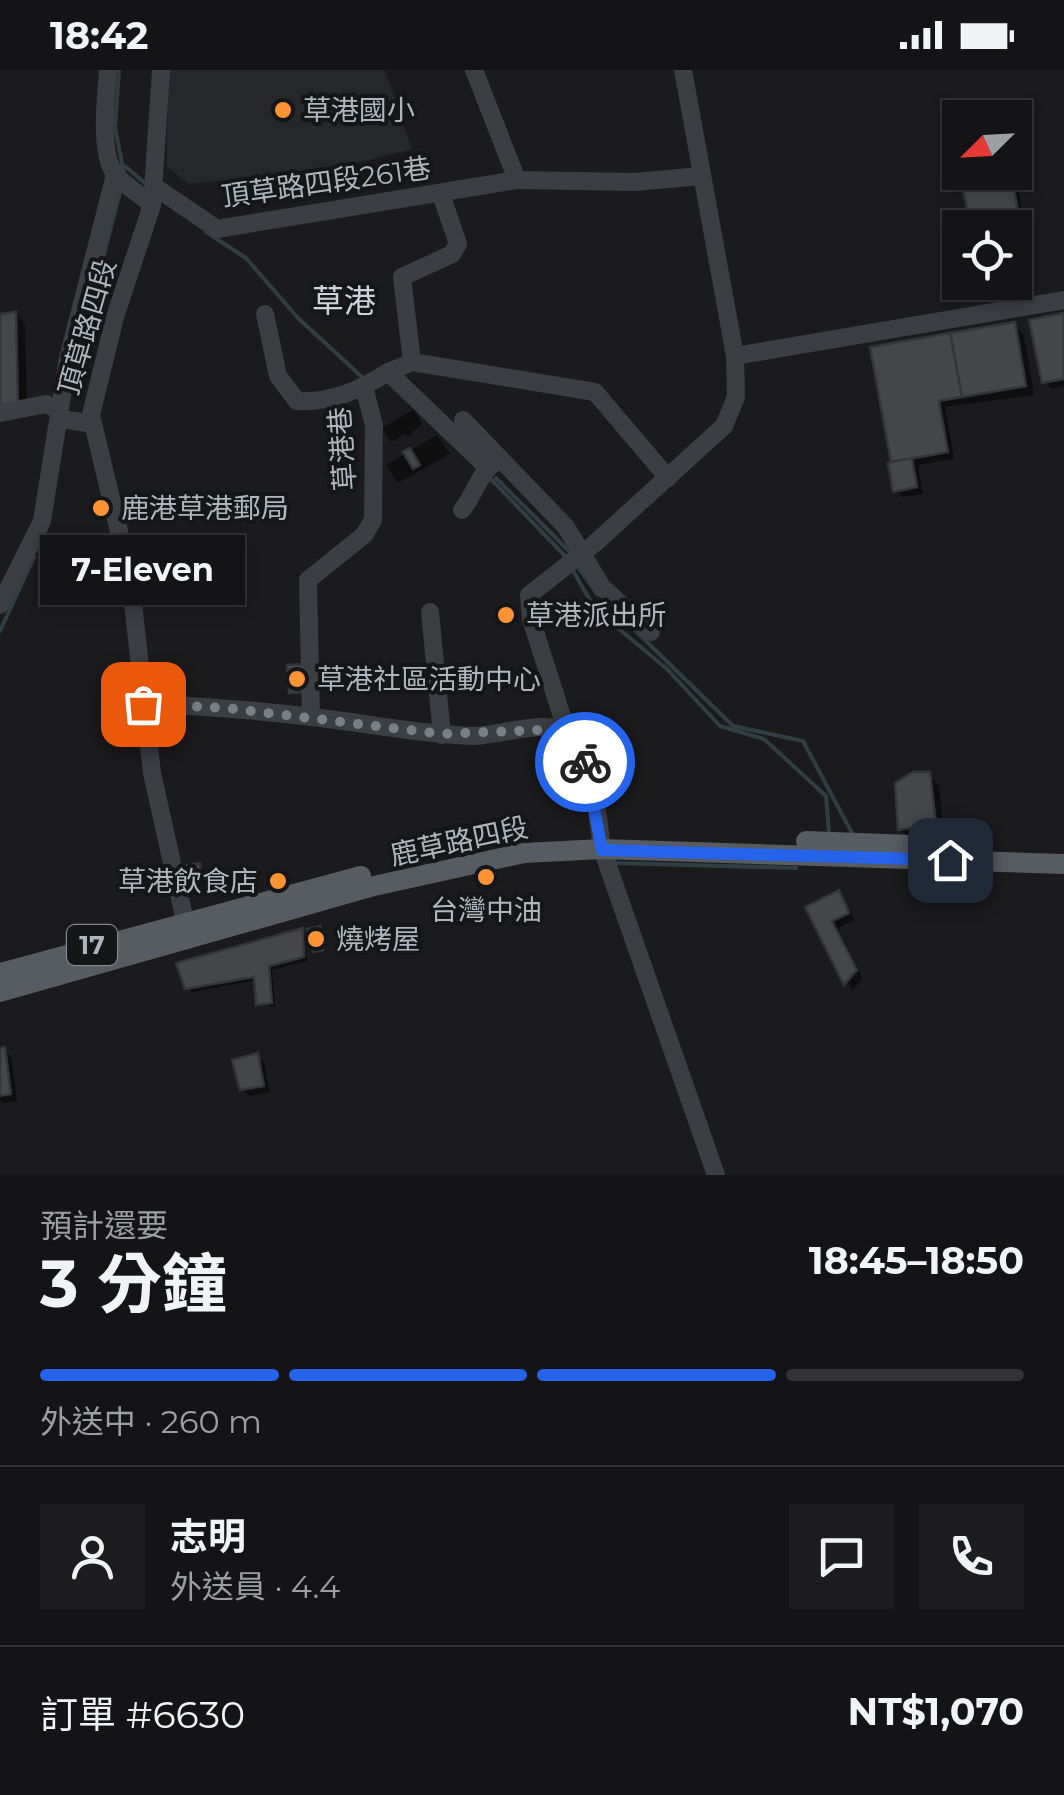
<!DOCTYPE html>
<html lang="zh-TW">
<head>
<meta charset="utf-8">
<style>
	body { margin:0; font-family:Montserrat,"Noto Sans TC",sans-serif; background:#1d1d1f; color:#f1f3f6; height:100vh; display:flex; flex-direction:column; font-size:38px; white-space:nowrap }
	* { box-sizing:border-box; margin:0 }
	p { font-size:32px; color:#9d9ea1 }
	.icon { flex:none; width:55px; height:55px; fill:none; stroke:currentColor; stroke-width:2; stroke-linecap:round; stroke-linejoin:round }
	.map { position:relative; height:1105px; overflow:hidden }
	.panel { display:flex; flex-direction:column; background:#141416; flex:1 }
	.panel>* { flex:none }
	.needle { width:65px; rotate:246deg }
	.controls { position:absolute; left:942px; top:30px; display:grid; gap:20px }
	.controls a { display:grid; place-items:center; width:90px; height:90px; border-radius:0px; background:#141416; box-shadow:0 5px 15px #0003,0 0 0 2px #333335; font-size:50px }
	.pin { position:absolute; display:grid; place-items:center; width:85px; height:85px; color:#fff; margin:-42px; border-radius:20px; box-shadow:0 5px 15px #0006 }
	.courier { position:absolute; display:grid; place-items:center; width:100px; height:100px; margin:-50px; border:8px solid #2563eb; border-radius:50%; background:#fff; color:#222; box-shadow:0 2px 12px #0007 }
	.bubble { position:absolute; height:70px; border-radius:0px; background:#141416; box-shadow:0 5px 15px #0003,0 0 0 2px #333335; font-size:32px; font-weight:700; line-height:70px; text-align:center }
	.headline em { font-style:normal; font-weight:700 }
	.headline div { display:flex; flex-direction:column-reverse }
	.headline { display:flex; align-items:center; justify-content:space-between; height:170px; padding:0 40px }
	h1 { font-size:65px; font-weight:700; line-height:75px }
	.bar { display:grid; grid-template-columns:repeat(4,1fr); gap:15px 10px; align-content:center; height:120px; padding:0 40px }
	.bar i { height:12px; border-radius:8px; background:#333335 }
	.bar .selected { background:#2563eb }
	.bar p { grid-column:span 4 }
	.line { display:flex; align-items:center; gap:25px; padding:0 40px; border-top:2px solid #333335 }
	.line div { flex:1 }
	.round { display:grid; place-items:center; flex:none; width:105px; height:105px; border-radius:0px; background:#1d1d1f }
	.status { display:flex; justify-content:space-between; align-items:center; height:70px; padding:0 50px; background:#141416; direction:ltr }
	.status svg { height:28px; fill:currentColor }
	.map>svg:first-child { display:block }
	.built { fill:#26272a }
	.shadow { fill:#0007 }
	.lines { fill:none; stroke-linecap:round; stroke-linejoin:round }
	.stream { stroke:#2f3e43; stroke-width:4 }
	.building { fill:#45464a; stroke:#343539; stroke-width:2.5 }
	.minor { stroke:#3b3e42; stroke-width:18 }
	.major { stroke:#575b62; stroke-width:20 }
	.done { stroke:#7a7f85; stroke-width:10; stroke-dasharray:0 18 }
	.route { stroke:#2563eb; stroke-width:12 }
	.poi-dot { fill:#fc9334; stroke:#151618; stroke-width:4 }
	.labels { text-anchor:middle; stroke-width:8; stroke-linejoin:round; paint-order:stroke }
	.shield { fill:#151618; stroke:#7f858c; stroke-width:2.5 }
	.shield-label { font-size:25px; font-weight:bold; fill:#adb5bd }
	.poi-label { font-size:28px; fill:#adb5bd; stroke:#151618; text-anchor:start }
	.street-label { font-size:28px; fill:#adb5bd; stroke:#151618 }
	.quarter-label { font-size:32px; fill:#ced3d9; stroke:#151618 }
</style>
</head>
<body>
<div class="status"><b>18:42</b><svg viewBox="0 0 49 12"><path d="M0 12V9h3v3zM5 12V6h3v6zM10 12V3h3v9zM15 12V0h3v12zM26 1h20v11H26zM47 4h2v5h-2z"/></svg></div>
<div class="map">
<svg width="1064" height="1105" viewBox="0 0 1064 1105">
	<rect width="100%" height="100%" fill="#1b1b1d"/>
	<!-- built -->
	<polygon class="built" points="166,0 385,0 412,79 322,102 189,114 167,97"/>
	<!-- shadow -->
	<g class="shadow">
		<polygon points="1015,101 1033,205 1015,208 1015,158 979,102"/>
		<polygon points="16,244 25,254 27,345 0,351 0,247"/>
		<polygon points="1064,246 1064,316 1052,319 1045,312"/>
		<polygon points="1014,255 1024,265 1034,325 945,337 954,389 918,395 923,424 903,427 896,420 873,279"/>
		<polygon points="414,339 422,354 408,366 405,364 391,372 382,358"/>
		<polygon points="437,365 450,384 398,413 386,395"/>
		<polygon points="928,705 939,715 944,764 910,769 900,759"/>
		<polygon points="199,796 207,813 196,815 189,808"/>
		<polygon points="839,823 855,850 838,858 863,909 853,920 839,901 809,838"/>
		<polygon points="302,861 307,891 272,900 275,937 258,934 257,910 192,922 188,917"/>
		<polygon points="4,980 11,987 17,1031 4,1033 0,1030 0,981"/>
		<polygon points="257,986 264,993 270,1022 250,1026 242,1019"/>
	</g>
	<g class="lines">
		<!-- stream -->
		<g class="stream">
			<polyline points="119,0 115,57 124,104"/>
			<polyline points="125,96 148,116"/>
			<polyline points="206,162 246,188 298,248 362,307"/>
			<polyline points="91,235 121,118"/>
			<polyline points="489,407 565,486"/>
			<polyline points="496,408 570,482"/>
			<polyline points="577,495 597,524"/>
			<polyline points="572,499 595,539 667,599 720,656 764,669 826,726 829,763"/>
			<polyline points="604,530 733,656 803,671 853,765"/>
			<polyline points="0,561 34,487"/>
			<polyline points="613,793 796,798"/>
		</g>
	</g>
	<!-- building -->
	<g class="building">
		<polygon points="969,102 1011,102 1028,198 1015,200 1015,158 971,158 960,105"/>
		<polygon points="16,242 18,335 0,339 0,244"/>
		<polygon points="1064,243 1064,309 1042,313 1029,250"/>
		<polygon points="1015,252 1026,316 962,327 950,263"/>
		<polygon points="950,263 962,327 939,331 948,382 891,392 870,277"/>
		<polygon points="410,378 420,395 413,399 403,382"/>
		<polygon points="912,388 917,417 893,422 888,393"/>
		<polygon points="304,594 306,622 289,623 287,595"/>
		<polygon points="913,702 930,702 936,754 898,760 895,713"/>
		<polygon points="200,793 201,806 186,809 184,796"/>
		<polygon points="839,820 849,843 832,851 857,900 844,915 805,837"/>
		<polygon points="320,856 323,880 313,882 307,859"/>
		<polygon points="303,858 304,887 269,896 272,933 256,935 254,907 185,919 176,893"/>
		<polygon points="5,977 11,1024 0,1026 0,978"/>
		<polygon points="258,983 264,1016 240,1020 232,990"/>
	</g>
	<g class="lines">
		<!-- minor -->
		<g class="minor">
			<path d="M108,0C106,25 99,83 115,104C124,115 141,125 152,135"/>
			<polyline points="161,0 152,135 115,247 91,345 130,507 152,703 185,851 175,862"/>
			<polyline points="474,0 517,110 635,112 701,106"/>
			<polyline points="155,117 217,159 517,110"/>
			<path d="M265,244L278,306L297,331C331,333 360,320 388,302L487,397"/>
			<polyline points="735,286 1064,230"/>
			<polyline points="412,292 402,207 452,184 458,174 441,124"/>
			<polyline points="388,302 412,292 595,322 668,408"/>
			<polyline points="0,343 46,334 59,340 62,349 93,354"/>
			<polyline points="463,350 566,457 602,517 651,562"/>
			<path d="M462,440C474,426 480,401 495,393"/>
			<polyline points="0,535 42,451 68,288 115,105"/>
			<polyline points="430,542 442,665"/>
			<path d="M143,634C199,636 255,640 312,647C365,653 418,664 472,666C499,666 547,648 570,663C591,677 599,754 602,779L716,1105"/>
			<polyline points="311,647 308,510 364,465 373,450 374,355 364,317"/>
			<polyline points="566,659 531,549 529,525 594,474 724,356 736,327 735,286 683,0"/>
		</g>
		<!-- major -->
		<g class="major">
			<polyline points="806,771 912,775"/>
			<polyline points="0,903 361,806"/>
			<polyline points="0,922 374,816 524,783 602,779 1064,794"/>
		</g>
	</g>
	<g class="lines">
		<!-- done -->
		<polyline class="done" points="143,634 226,638 442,664 566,659 576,667 585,692"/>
		<!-- route -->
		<polyline class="route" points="585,692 602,780 950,790"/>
	</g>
	<!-- markers -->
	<g class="poi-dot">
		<circle cx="283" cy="40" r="10"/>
		<circle cx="101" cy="438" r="10"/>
		<circle cx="506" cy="545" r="10"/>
		<circle cx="297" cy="609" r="10"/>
		<circle cx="486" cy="807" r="10"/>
		<circle cx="278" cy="811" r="10"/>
		<circle cx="316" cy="869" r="10"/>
	</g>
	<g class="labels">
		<!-- shield labels -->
		<rect class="shield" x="67" y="855" width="50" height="40" rx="8"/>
		<g class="shield-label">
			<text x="92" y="884">17</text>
		</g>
		<!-- poi labels -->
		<g class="poi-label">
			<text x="303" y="50">草港國小</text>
			<text x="121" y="448">鹿港草港郵局</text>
			<text x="526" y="555">草港派出所</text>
			<text x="317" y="619">草港社區活動中心</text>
			<text x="258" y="821" text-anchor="end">草港飲食店</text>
			<text x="486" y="850" text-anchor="middle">台灣中油</text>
			<text x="336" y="879">燒烤屋</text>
		</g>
		<!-- street labels -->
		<g class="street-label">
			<text transform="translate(326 112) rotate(-8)" y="10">頂草路四段261巷</text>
			<text transform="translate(87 257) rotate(-74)" y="10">頂草路四段</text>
			<text transform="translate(342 379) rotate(-94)" y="10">草港巷</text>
			<text transform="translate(459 771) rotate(-12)" y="10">鹿草路四段</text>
		</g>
		<!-- quarter labels -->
		<g class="quarter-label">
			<text x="344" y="242">草港</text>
		</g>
	</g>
</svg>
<div class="controls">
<a><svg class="needle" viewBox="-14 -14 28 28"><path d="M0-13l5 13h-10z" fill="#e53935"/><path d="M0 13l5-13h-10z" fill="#9d9ea1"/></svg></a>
<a><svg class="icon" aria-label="locate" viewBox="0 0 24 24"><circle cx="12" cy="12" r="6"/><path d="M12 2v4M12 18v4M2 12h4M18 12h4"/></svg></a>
</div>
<div class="pin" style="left:143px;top:634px;background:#ea580c"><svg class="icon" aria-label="bag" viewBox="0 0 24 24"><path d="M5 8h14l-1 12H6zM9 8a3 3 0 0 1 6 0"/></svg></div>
<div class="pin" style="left:950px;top:790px;background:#1f2937"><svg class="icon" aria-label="home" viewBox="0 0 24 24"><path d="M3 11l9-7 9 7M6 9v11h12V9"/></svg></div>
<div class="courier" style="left:585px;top:692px"><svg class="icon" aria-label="bike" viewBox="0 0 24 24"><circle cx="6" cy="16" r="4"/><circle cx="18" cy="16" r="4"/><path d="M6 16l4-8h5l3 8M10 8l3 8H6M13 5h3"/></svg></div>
<div class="bubble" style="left:40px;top:465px;width:205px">7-Eleven</div>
</div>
<section class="panel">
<div class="headline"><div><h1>3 分鐘</h1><p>預計還要</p></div><em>18:45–18:50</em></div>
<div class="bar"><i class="selected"></i><i class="selected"></i><i class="selected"></i><i></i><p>外送中 · 260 m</p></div>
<div class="line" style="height:180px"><a class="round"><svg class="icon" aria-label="person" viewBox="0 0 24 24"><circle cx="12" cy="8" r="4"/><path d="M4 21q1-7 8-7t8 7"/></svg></a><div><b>志明</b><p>外送員 · 4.4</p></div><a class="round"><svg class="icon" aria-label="chat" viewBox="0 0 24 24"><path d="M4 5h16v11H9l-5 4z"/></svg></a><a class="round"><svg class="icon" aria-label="phone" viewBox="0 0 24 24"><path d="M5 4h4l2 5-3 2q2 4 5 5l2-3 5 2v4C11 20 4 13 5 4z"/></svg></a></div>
<div class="line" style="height:130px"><div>訂單 #6630</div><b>NT$1,070</b></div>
</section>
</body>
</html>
